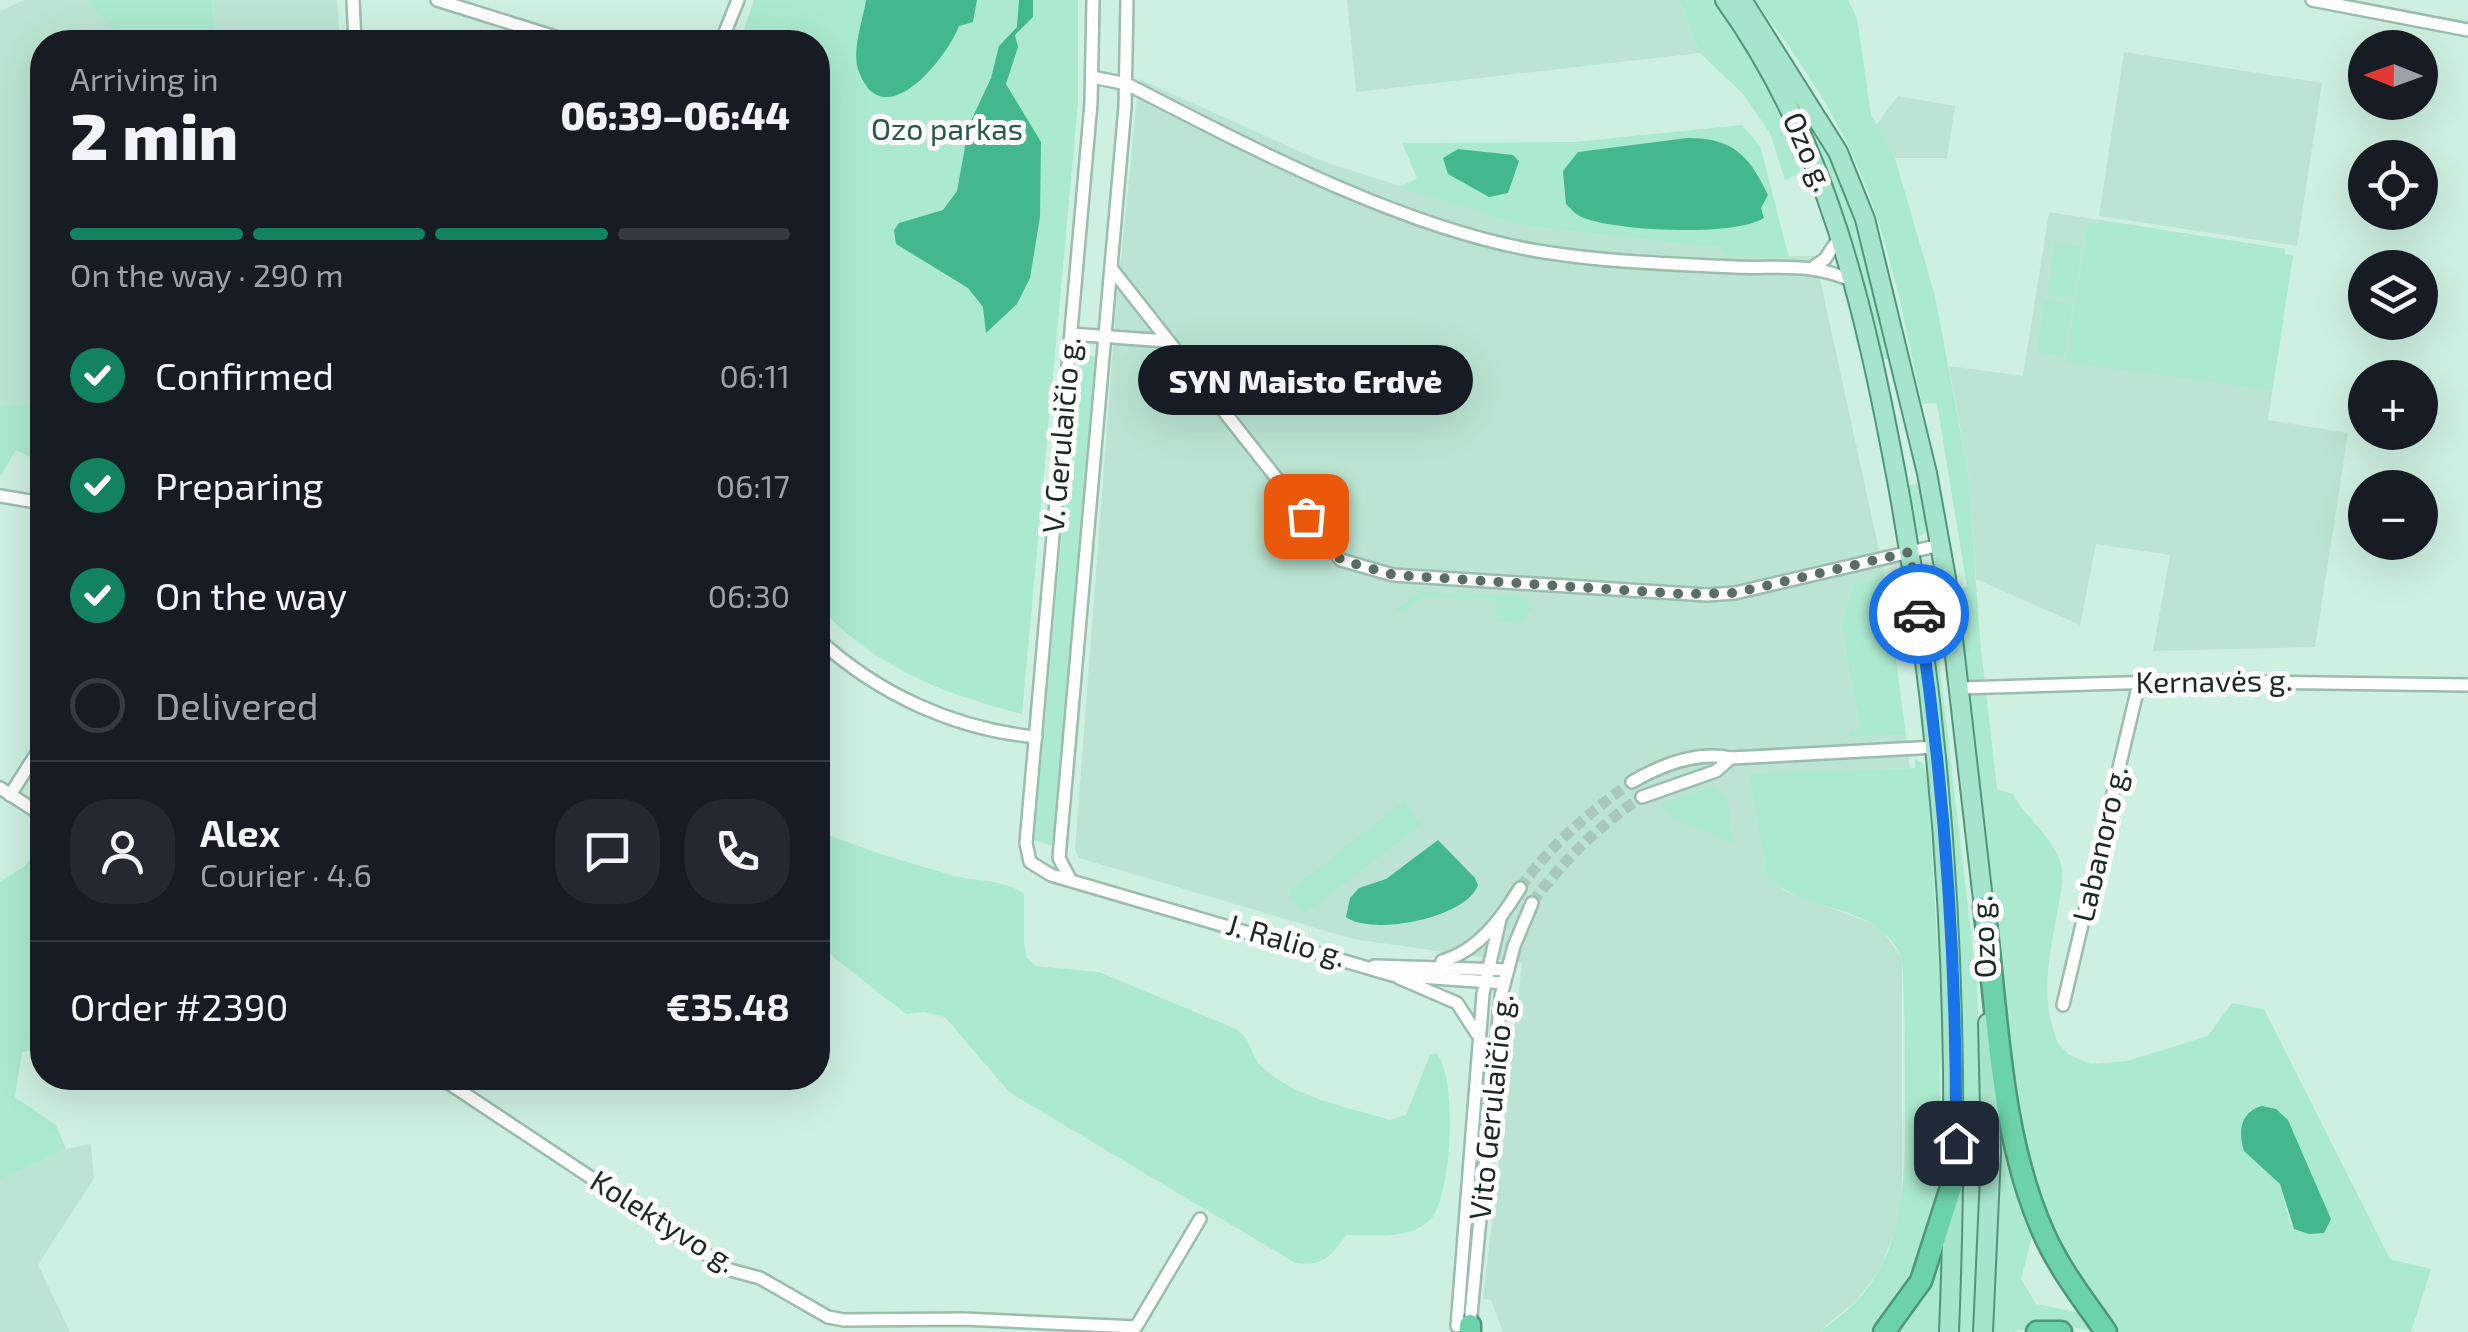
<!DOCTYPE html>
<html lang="en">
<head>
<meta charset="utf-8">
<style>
	body { margin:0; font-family:"Exo 2",sans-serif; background:#242831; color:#f1f3f6; height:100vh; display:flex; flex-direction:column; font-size:38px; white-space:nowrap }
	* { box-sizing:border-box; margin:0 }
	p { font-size:32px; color:#9ea1a6 }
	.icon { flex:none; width:55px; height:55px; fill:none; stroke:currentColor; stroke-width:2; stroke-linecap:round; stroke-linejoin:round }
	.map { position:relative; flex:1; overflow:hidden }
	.side { position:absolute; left:30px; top:30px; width:800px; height:1060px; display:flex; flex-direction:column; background:#171b24; border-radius:40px; box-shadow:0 10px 40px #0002 }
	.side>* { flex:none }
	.needle { width:65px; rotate:271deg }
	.tools { position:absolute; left:2348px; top:30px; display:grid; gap:20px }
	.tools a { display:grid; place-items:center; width:90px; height:90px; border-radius:50%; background:#171b24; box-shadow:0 10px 40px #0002; font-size:50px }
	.pin { position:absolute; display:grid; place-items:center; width:85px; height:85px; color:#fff; margin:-42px; border-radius:20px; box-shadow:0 5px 15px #0006 }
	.courier { position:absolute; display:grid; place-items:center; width:100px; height:100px; margin:-50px; border:8px solid #1a73e8; border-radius:50%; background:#fff; color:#222; box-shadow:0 2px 12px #0007 }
	.bubble { position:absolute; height:70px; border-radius:35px; background:#171b24; box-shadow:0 10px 40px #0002; font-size:32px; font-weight:800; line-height:70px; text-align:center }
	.summary em { font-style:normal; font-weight:800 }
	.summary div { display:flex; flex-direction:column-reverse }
	.summary { display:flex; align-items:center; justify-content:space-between; height:170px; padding:0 40px }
	h1 { font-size:65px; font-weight:800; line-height:75px }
	.bar { display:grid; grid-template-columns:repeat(4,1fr); gap:15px 10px; align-content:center; height:120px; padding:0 40px }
	.bar i { height:12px; border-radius:8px; background:#363941 }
	.bar .on { background:#12825f }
	.bar p { grid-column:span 4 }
	.line { display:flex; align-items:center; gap:25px; padding:0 40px; border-top:2px solid #363941 }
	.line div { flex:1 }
	.round { display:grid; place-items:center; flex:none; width:105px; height:105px; border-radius:40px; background:#242831 }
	ol { padding:0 40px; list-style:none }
	li { display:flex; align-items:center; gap:30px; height:110px }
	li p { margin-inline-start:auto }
	li .icon { padding:10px; border-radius:50%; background:#12825f; color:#fff; stroke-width:4 }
	li:last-child { color:#9ea1a6 }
	li i { width:55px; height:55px; border:5px solid #363941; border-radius:50% }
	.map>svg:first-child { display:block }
	.built { fill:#bbe5d2 }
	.green { fill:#abeace; fill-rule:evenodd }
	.water { fill:#44b88d }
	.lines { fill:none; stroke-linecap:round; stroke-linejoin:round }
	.street-tunnel { stroke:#aac8ba; stroke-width:11; stroke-dasharray:11 5.5; stroke-linecap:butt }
	.street-casing { stroke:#9cbdad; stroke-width:16 }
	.primary-casing { stroke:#4f967a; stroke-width:22 }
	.highway-casing { stroke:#4f967a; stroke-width:25 }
	.street { stroke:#fff; stroke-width:11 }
	.primary { stroke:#a6e4cb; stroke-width:18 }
	.highway { stroke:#6bd2a9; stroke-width:20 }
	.done { stroke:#5a6e65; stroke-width:10; stroke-dasharray:0 18 }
	.route { stroke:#1a73e8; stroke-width:12 }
	.labels { text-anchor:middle; stroke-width:10; stroke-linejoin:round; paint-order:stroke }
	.park-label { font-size:30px; fill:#2a5946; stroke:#fff }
	.street-label { font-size:30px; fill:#1c2823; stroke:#fff }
</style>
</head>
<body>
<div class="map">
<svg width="2468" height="1332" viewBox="0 0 2468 1332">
	<rect width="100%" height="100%" fill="#cef0e0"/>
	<!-- built -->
	<g class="built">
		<polygon points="24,0 86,0 115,31 117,42 42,42 42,406 0,406 0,11"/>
		<polygon points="212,0 337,0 340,42 217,42"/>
		<polygon points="1347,0 1679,0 1700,53 1356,92"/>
		<polygon points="2124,52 2322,83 2297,246 2099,216"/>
		<polygon points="1139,79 1319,160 1524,226 1720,248 1727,256 1815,256 1885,578 1854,583 1841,625 1860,729 1849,736 1906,735 1910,768 1750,775 1767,876 1785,891 1879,926 1902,958 1902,1213 1879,1271 1856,1301 1818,1332 1503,1332 1491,1300 1483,1299 1522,963 1353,939 1079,858 1075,850 1116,308"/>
		<polygon points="1898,96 1955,106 1947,158 1895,158 1876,125"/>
		<polygon points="2049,212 2285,249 2285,254 2293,255 2268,420 2348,433 2315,647 2153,651 2170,555 2096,544 2080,625 1976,579 1968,472 1949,366 2023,376"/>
		<polygon points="91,1144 94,1178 38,1265 70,1332 0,1332 0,1180 66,1149"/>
	</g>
	<!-- green -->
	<g class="green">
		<polygon points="86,0 212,0 217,42 117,42 115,31"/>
		<path d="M754,0H1078V103L1022,714C942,694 875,667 818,606V42H740Z"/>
		<polygon points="1679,0 1716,0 1781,105 1789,143 1802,173 1785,180 1770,133 1743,94 1700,53"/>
		<path d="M1755,0H1848L1857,18L1871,115L1895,158L1935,296L1968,472L1980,640L1997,789L2013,794C2026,819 2054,837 2061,864C2065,883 2059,901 2056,919C2048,963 2041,998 2057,1042L2068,1054L2090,1064L2127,1061L2208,1036L2232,1003L2264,1009L2390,1259L2431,1269L2411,1332H2115L2060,1256L2028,1179L2006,1037L2002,961L1955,589L1967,587L1937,403L1922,404C1905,324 1890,241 1857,165C1832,106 1793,51 1755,0ZM2251,1110L2288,1120L2331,1219L2309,1234L2290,1224L2280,1184L2242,1125Z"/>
		<path d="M1789,90C1851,169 1868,263 1894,357L1883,360L1908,485L1920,484L1927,532L1915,539C1885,385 1863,230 1789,90Z"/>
		<polygon points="1742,125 1760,146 1789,257 1726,256 1719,248 1524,226 1400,187 1417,178 1402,143 1574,142"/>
		<polygon points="2100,220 2285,249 2285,254 2293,255 2272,390 2066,362 2088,223 2099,224"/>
		<polygon points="2055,243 2082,247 2074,299 2047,294"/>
		<polygon points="2045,299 2073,303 2064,356 2037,352"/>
		<polygon points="1078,355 1097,357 1053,846 1034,840"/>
		<polygon points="0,406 42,406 42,463 16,450 0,477"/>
		<polygon points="1885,578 1906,735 1848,737 1851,730 1860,728 1841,625 1854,583"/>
		<polygon points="1421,591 1525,597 1532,610 1521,623 1496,622 1496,600 1425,596 1405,612 1395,610"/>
		<polygon points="1931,593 1977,984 1982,1133 1975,1332 1957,1332 1963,1152 1960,927 1924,594"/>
		<path d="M1915,759L1923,763L1927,776L1941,1004L1939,1199L1917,1279L1878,1332H1818C1908,1277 1905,1191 1905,1098C1905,1052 1905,1005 1902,958C1876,899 1808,917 1767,876L1749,774L1915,768Z"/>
		<polygon points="1713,787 1727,797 1733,843 1672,818 1661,804"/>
		<polygon points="1404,801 1421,825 1304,914 1288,892"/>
		<path d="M818,831C863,849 908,863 955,876C978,882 1005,879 1024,894V942L1027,958L1036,966L1099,972L1236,1029C1253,1040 1249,1054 1261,1066C1294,1098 1348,1107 1390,1120L1406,1115L1430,1055L1436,1053C1458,1074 1452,1199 1430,1220C1410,1240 1373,1235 1347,1235C1329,1256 1325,1267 1295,1263L1009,1092L945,1017L924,1012L906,1014L818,945Z"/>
		<polygon points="40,845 42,1048 22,1052 15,1097 56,1125 66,1149 0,1180 0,882 25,866"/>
		<polygon points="1998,1059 2035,1225 2021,1279 2036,1304 2085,1314 2096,1332 2048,1322 2014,1332 1991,1332"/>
		<polygon points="1945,1226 1941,1332 1893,1332"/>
	</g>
	<!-- water -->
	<g class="water">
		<path d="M866,0H977L973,22L959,26C947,58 882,140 858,69C852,49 863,20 866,0Z"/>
		<polygon points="1019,0 1033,0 1033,17 1015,35 1018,47 1006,84 1041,142 1040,217 1030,278 1017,304 986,333 983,307 968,288 896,244 894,230 899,223 943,210 957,191 969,125 991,78 999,46 1017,27"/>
		<path d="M1687,138C1733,138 1749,155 1768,195L1761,208L1764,218C1734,237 1618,231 1584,218C1576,215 1572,210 1566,204L1563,171L1578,152Z"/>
		<polygon points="1458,149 1513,155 1519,161 1508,193 1489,197 1448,174 1443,158"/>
		<path d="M1438,840L1475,878L1478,885C1466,919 1371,936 1346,917L1350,898L1359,888L1386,879Z"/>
		<path d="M2262,1106L2276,1109L2288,1120L2331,1219L2324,1233L2309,1234L2294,1229L2280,1184L2244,1151C2238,1132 2240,1112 2262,1106Z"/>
	</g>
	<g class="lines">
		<!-- street-tunnel -->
		<g class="street-tunnel">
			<path d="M1520,888C1552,844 1588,813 1632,782"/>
			<path d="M1532,903C1564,860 1597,827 1642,797"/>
		</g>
		<defs>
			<g id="street">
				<polyline points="353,0 355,42"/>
				<polyline points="437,0 571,42"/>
				<polyline points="1093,0 1091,103 1026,843 1030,862 1051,875 1392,975 1504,983"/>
				<polyline points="2312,0 2468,30"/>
				<polyline points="721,42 738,0"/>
				<path d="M1092,77L1127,84C1249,147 1408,231 1544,252C1606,262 1671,264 1734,267C1780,269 1810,262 1853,281"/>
				<polyline points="1815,266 1825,259 1841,235"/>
				<polyline points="1111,268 1341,560 1393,575 1707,595 1735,593 1940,545"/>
				<polyline points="1071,334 1166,341"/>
				<polyline points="0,496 42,503"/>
				<path d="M818,639C878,694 954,729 1036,737"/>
				<polyline points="1959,688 2190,681 2468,685"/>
				<path d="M1632,782C1661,765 1698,751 1731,758L1937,747"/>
				<polyline points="0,788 42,815"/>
				<polyline points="10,795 42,745"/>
				<polyline points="1642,797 1716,771 1731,758"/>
				<polyline points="1070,879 1059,858 1125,107 1127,0"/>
				<path d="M1442,961C1478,951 1501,919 1520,888"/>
				<polyline points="1374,966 1508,970"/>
				<polyline points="1399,978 1457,1003 1477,1034"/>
				<polyline points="2063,1005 2139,683"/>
				<polyline points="441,1078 730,1270 760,1278 828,1317 844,1320 963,1319 1136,1327 1200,1219"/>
				<polyline points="1470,1325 1501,996 1514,946 1532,903"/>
				<polyline points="1457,1326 1483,994 1500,919"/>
			</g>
			<g id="primary">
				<path d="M1725,0C1828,143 1865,310 1897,480C1950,769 1961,1039 1949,1332"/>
				<polyline points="1742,0 1838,152 1865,219 1927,473 1946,578 1985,917"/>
				<polyline points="1983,1332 1991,1153 1988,1023"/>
			</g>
			<g id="highway">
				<path d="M1984,907C1998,1014 1999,1134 2044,1234C2060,1270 2084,1300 2106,1332"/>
				<polyline points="1470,1332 1470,1325"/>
				<polyline points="1884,1332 1921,1281 1955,1175"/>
				<polyline points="2037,1332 2061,1332"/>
			</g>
		</defs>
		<!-- street casing -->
		<use href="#street" class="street-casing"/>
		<!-- primary casing -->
		<use href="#primary" class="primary-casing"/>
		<!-- highway casing -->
		<use href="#highway" class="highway-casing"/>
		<!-- street -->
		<use href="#street" class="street"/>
		<!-- primary -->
		<use href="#primary" class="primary"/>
		<!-- highway -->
		<use href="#highway" class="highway"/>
	</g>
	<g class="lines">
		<!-- done -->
		<polyline class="done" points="1306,516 1341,560 1394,575 1682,594 1735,593 1910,552 1919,614"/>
		<!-- route -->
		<path class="route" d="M1919,614C1945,790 1957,965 1956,1143"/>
	</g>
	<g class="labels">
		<!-- park labels -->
		<g class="park-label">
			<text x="947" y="140">Ozo parkas</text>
		</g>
		<!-- street labels -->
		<g class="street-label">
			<text transform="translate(1808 152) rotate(66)" y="10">Ozo g.</text>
			<text transform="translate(1062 435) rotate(-85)" y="10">V. Gerulaičio g.</text>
			<text transform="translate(2214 682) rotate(-1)" y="10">Kernavės g.</text>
			<text transform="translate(2101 844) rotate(-77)" y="10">Labanoro g.</text>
			<text transform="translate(1984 937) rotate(-93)" y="10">Ozo g.</text>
			<text transform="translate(1286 941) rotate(16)" y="10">J. Ralio g.</text>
			<text transform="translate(1492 1107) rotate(-84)" y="10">Vito Gerulaičio g.</text>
			<text transform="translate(663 1222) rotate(32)" y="10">Kolektyvo g.</text>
		</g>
	</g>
</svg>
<div class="tools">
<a><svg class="needle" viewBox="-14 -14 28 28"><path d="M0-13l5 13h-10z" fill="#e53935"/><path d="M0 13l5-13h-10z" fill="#9ea1a6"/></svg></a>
<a><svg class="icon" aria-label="locate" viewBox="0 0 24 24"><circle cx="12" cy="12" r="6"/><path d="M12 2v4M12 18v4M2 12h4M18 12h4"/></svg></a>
<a><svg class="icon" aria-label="layers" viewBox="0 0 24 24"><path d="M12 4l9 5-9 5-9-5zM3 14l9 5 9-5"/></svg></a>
<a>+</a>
<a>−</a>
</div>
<div class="pin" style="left:1306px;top:516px;background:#ea580c"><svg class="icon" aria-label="bag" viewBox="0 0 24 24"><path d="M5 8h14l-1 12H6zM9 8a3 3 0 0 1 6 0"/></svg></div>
<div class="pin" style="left:1956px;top:1143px;background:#1f2937"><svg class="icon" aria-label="home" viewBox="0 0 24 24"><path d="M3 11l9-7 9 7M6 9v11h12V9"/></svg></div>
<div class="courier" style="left:1919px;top:614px"><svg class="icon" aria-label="car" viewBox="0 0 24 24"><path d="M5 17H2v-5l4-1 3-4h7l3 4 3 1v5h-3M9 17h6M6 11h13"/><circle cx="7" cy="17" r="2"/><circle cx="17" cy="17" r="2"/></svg></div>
<div class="bubble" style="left:1138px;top:345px;width:335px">SYN Maisto Erdvė</div>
<section class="side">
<div class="summary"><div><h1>2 min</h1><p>Arriving in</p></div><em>06:39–06:44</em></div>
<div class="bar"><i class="on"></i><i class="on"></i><i class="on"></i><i></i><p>On the way · 290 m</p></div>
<ol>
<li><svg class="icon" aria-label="check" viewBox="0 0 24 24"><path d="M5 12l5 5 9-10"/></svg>Confirmed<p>06:11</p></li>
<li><svg class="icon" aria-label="check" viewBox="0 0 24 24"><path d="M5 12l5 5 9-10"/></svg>Preparing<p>06:17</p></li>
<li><svg class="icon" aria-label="check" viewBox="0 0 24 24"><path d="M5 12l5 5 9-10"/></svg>On the way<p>06:30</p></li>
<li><i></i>Delivered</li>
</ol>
<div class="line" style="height:180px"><a class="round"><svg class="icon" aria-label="person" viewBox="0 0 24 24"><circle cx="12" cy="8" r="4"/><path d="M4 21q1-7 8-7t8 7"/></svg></a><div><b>Alex</b><p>Courier · 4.6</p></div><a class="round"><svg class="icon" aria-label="chat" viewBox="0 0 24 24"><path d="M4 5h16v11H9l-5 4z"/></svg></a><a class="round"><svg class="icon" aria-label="phone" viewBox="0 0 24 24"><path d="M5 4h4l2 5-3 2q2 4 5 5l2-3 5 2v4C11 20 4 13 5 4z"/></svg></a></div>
<div class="line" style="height:130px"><div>Order #2390</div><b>€35.48</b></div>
</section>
</div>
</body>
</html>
